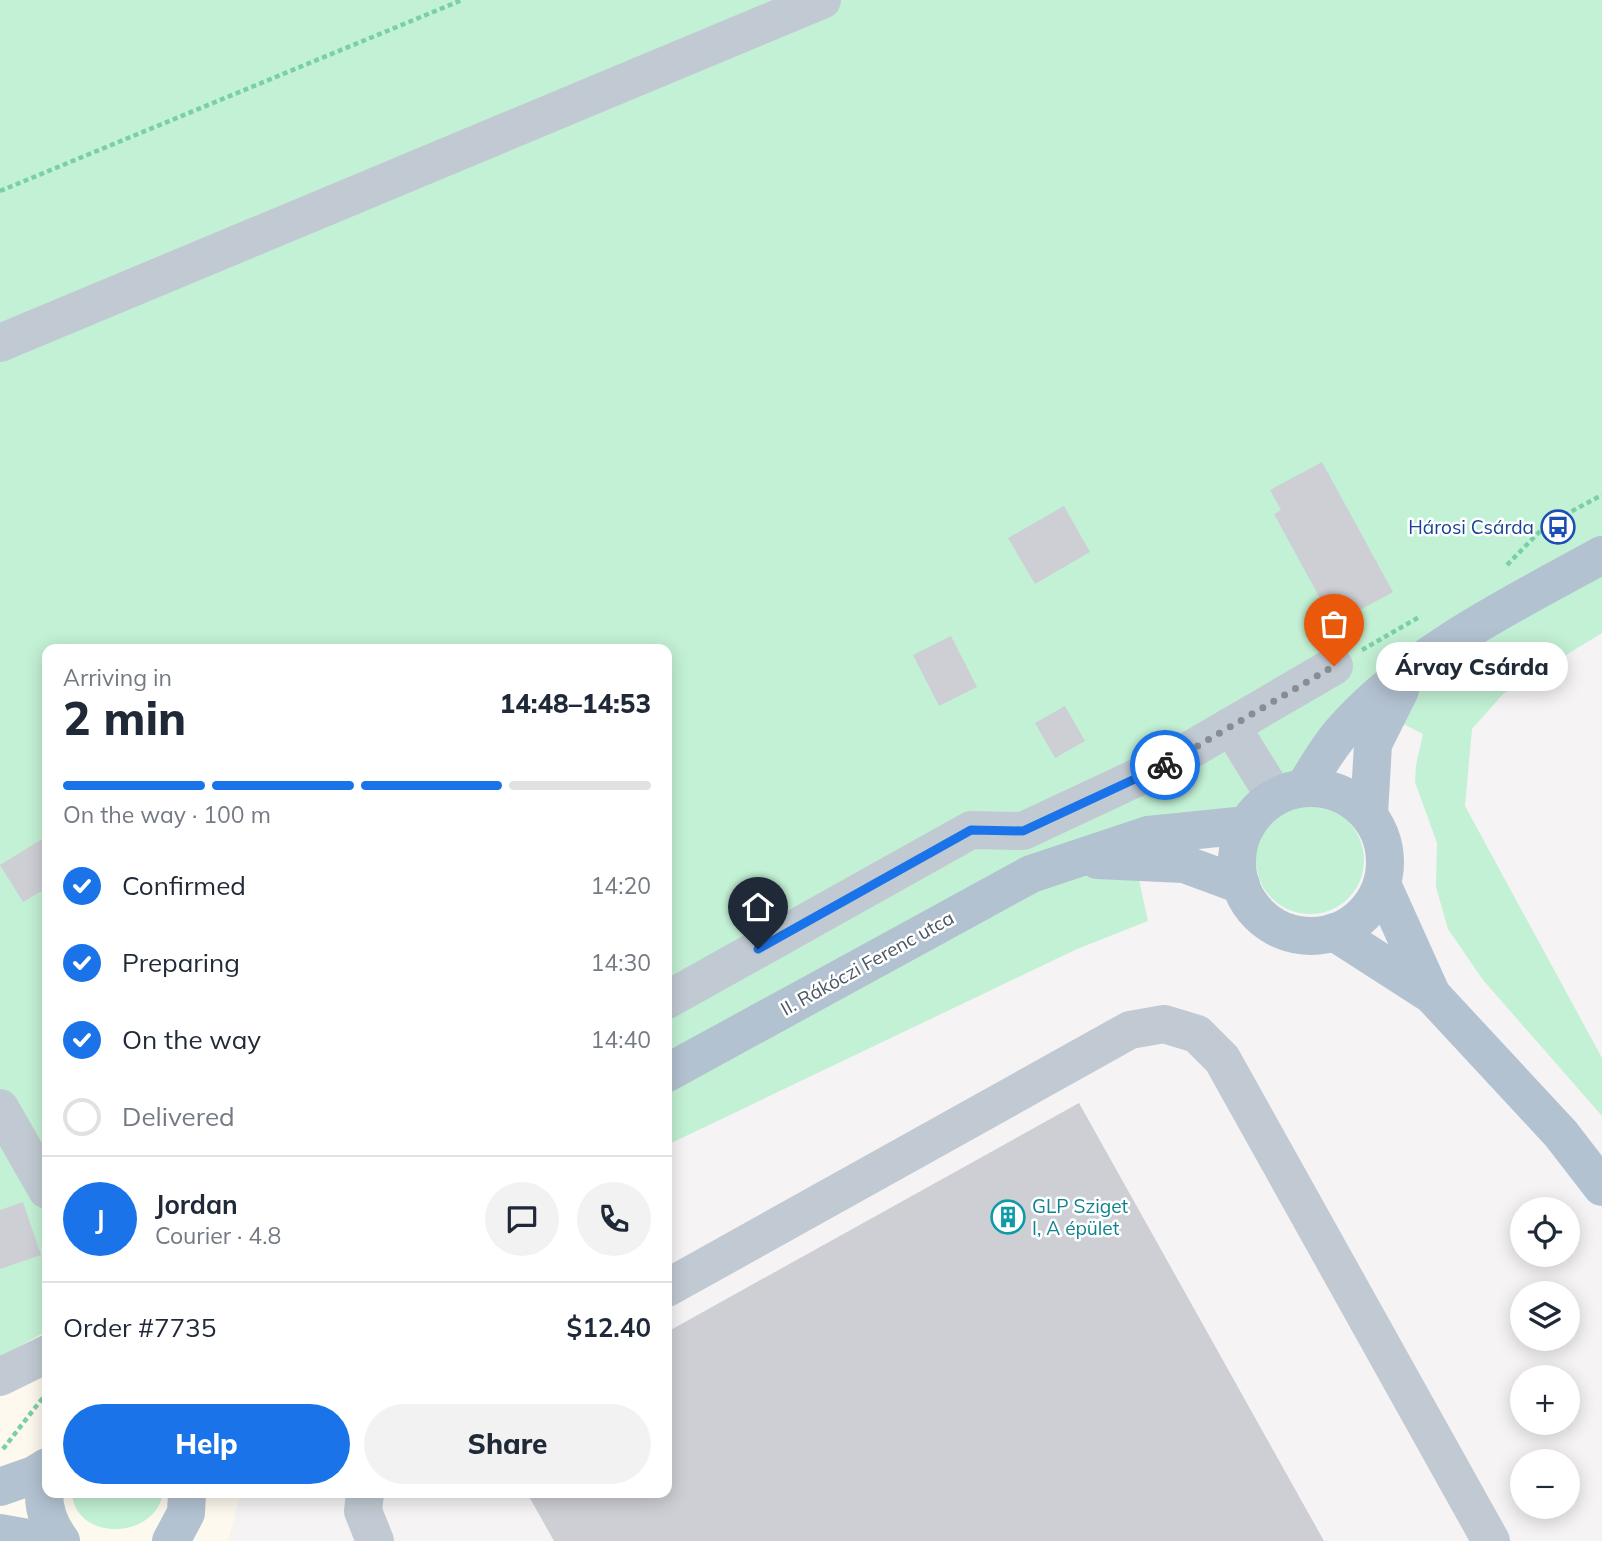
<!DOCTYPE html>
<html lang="en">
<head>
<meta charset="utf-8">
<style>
	body { margin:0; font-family:Mulish,sans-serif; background:#f2f2f3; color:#1f2937; height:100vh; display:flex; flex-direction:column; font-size:26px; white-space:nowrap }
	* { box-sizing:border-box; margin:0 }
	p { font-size:23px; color:#747a83 }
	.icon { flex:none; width:38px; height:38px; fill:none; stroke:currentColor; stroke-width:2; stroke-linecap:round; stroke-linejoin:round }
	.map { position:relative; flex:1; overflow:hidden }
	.sheet { position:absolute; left:42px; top:644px; width:630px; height:854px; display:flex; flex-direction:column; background:#fff; border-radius:14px; box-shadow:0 4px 18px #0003 }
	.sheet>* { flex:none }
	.controls { position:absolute; left:1510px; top:1197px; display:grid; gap:14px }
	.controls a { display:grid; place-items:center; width:70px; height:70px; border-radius:50%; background:#fff; box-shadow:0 4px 18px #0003; font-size:35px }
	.pin { position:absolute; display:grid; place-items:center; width:60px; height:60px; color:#fff; margin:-72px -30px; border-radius:50% 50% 50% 0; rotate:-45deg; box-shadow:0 0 7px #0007 }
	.pin .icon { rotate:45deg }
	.courier { position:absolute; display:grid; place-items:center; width:70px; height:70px; margin:-35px; border:5px solid #1a73e8; border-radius:50%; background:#fff; color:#222; box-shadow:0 2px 9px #0007 }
	.bubble { position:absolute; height:49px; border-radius:24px; background:#fff; box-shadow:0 4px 18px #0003; font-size:23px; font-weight:800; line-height:49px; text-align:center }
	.headline em { font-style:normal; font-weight:800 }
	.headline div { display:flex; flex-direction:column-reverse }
	.headline { display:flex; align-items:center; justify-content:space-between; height:119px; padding:0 21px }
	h1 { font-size:46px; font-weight:800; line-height:52px }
	.bar { display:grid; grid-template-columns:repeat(4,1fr); gap:10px 7px; align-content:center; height:84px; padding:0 21px }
	.bar i { height:9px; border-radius:5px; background:#e0e1e3 }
	.bar .current { background:#1a73e8 }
	.bar p { grid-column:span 4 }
	.line { display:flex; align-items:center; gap:18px; padding:0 21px; border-top:2px solid #e0e1e3 }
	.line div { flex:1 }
	.round { display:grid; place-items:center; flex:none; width:74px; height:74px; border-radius:37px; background:#f2f2f3 }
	ol { padding:0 21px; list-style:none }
	li { display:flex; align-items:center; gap:21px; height:77px }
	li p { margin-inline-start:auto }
	li .icon { padding:7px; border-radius:50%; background:#1a73e8; color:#fff; stroke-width:4 }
	li:last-child { color:#747a83 }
	li i { width:38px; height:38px; border:4px solid #e0e1e3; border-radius:50% }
	.action { display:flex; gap:14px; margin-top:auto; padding:14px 21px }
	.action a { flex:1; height:80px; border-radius:42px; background:#1a73e8; color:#fff; font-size:28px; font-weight:800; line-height:80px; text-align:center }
	.action a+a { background:#f2f2f3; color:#1f2937 }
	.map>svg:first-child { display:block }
	.commercial { fill:#fdf9ef }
	.green { fill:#c3f1d5 }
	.building { fill:#cdcfd5 }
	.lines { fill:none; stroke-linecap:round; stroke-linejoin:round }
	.path { stroke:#7ad0a6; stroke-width:4.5; stroke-dasharray:5 3.5; stroke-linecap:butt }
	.minor { stroke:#c1cad2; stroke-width:38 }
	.major { stroke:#b3c2d1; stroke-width:38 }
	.done { stroke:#868d94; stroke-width:7; stroke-dasharray:0 12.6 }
	.route { stroke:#1a73e8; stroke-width:9 }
	.labels { text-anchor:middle; stroke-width:5; stroke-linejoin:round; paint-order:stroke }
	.transit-label { font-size:19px; fill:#164399; stroke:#fff; text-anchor:end }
	.street-label { font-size:19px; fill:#4a5661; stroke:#fff }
	.culture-label { font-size:19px; fill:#0d838f; stroke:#fff; text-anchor:start }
</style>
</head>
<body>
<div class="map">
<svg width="1602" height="1541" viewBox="0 0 1602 1541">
	<rect width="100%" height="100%" fill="#f5f3f3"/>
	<!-- commercial -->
	<polygon class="commercial" points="47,1331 47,1493 241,1493 228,1541 0,1541 0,1357"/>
	<!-- green -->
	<g class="green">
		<polygon points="0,0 1602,0 1602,633 1503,694 1472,729 1465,806 1602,1058 1602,1116 1483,980 1448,929 1436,887 1437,843 1415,782 1416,765 1423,734 1364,704 1315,770 1229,818 1127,825 1148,921 1077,949 667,1145 667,649 47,649 47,1331 0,1357"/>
		<circle cx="1310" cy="860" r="54"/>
		<path d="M72,1493H162L163,1494C153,1541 75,1541 72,1493Z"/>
	</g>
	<!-- building -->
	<g class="building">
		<polygon points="1322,462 1393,592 1334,624 1274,514 1281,510 1270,490"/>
		<polygon points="1064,506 1090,552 1035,584 1008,538"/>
		<polygon points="951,636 977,687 939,706 913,655"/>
		<polygon points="1065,706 1085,741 1055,758 1035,723"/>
		<polygon points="47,836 47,888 23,902 0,865"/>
		<polygon points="1079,1103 1324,1541 554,1541 527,1493 667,1493 667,1332"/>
		<polygon points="23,1202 41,1255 0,1269 0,1210"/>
	</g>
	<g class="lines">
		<!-- path -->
		<g class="path">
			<polyline points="0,191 462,0"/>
			<polyline points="1507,565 1546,525 1602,495"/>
			<polyline points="1362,650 1421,616"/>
			<polyline points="3,1449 45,1395"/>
		</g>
		<!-- minor -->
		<g class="minor">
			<polyline points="0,343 822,0"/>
			<polyline points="1231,726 1275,797"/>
			<polyline points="667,1000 971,830 1023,831 1166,764 1334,666"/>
			<polyline points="0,1108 47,1190"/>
			<polyline points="667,1288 1130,1030 1164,1024 1197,1034 1222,1059 1491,1541"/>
			<polyline points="0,1377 47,1354"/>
			<polyline points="365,1493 363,1511 375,1541"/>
		</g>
		<!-- major -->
		<g class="major">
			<path d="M1304,788C1317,767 1330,744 1347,726C1417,650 1513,604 1602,555"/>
			<circle cx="1311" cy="862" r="74"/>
			<polyline points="1369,814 1373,744 1400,690"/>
			<polyline points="1097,860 1184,864 1241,885"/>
			<polyline points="1382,884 1432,995"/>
			<polyline points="1334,932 1432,995 1561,1134 1602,1187"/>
			<polyline points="667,1073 1031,874 1148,835 1247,825"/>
			<path d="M47,1475C40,1499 46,1521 61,1541"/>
			<polyline points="0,1487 34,1475 47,1467"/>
			<polyline points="0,1533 44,1541"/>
			<polyline points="171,1541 186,1513 187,1493"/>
		</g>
	</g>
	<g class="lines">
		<!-- done -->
		<polyline class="done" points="1165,765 1334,666"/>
		<!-- route -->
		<polyline class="route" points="758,949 971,830 1023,831 1165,765"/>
	</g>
	<!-- icons -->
	<defs>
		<symbol id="bus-ring" viewBox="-11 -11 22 22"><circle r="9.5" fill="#fff" stroke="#1a4fb4" stroke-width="1.5"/><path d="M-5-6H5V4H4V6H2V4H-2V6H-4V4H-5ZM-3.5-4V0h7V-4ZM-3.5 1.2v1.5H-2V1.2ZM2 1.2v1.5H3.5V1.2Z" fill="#1a4fb4"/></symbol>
		<symbol id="building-ring" viewBox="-11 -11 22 22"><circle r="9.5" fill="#fff" stroke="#0f9aa8" stroke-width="1.5"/><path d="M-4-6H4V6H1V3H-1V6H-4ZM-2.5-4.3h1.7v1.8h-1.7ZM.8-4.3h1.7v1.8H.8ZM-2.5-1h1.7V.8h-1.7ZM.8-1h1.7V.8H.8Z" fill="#0f9aa8"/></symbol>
	</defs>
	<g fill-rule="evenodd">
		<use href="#bus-ring" x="1539" y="508" width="38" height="38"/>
		<use href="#building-ring" x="989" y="1198" width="38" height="38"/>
	</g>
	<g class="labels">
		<!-- transit labels -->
		<g class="transit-label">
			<text x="1534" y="534">Hárosi Csárda</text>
		</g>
		<!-- street labels -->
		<g class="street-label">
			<text transform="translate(867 963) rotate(-29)" y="7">II. Rákóczi Ferenc utca</text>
		</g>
		<!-- culture labels -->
		<g class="culture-label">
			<text x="1032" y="1213">GLP Sziget<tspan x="1032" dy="22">I, A épület</tspan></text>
		</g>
	</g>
</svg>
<div class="controls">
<a><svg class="icon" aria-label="locate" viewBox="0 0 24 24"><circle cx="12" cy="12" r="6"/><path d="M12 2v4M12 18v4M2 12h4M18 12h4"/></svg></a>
<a><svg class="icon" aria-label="layers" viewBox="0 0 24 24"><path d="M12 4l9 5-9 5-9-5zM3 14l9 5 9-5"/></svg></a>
<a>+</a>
<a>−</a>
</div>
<div class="pin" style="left:1334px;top:666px;background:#ea580c"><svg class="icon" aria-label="bag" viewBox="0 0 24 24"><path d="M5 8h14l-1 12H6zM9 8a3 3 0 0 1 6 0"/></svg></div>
<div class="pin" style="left:758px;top:949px;background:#1f2937"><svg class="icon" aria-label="home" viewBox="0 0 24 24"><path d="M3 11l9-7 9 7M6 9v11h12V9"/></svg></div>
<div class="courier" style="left:1165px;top:765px"><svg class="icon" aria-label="bike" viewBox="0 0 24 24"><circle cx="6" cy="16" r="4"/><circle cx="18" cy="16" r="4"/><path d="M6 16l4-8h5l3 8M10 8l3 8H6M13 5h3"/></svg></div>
<div class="bubble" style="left:1376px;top:642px;width:192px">Árvay Csárda</div>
<section class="sheet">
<div class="headline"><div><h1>2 min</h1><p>Arriving in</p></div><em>14:48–14:53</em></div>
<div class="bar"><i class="current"></i><i class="current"></i><i class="current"></i><i></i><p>On the way · 100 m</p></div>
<ol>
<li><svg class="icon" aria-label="check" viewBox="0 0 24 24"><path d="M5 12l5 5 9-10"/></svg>Confirmed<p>14:20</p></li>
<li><svg class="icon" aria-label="check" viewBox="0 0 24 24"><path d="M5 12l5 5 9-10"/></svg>Preparing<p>14:30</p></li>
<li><svg class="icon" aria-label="check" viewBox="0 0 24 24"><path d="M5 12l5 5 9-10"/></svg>On the way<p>14:40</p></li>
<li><i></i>Delivered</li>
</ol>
<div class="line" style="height:126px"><b class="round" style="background:#1a73e8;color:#fff">J</b><div><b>Jordan</b><p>Courier · 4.8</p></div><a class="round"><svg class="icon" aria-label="chat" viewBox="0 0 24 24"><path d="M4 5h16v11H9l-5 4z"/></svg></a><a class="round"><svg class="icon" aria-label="phone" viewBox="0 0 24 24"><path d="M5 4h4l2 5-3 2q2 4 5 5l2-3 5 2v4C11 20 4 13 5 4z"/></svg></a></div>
<div class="line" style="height:91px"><div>Order #7735</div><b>$12.40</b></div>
<div class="action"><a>Help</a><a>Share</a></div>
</section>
</div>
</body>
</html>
